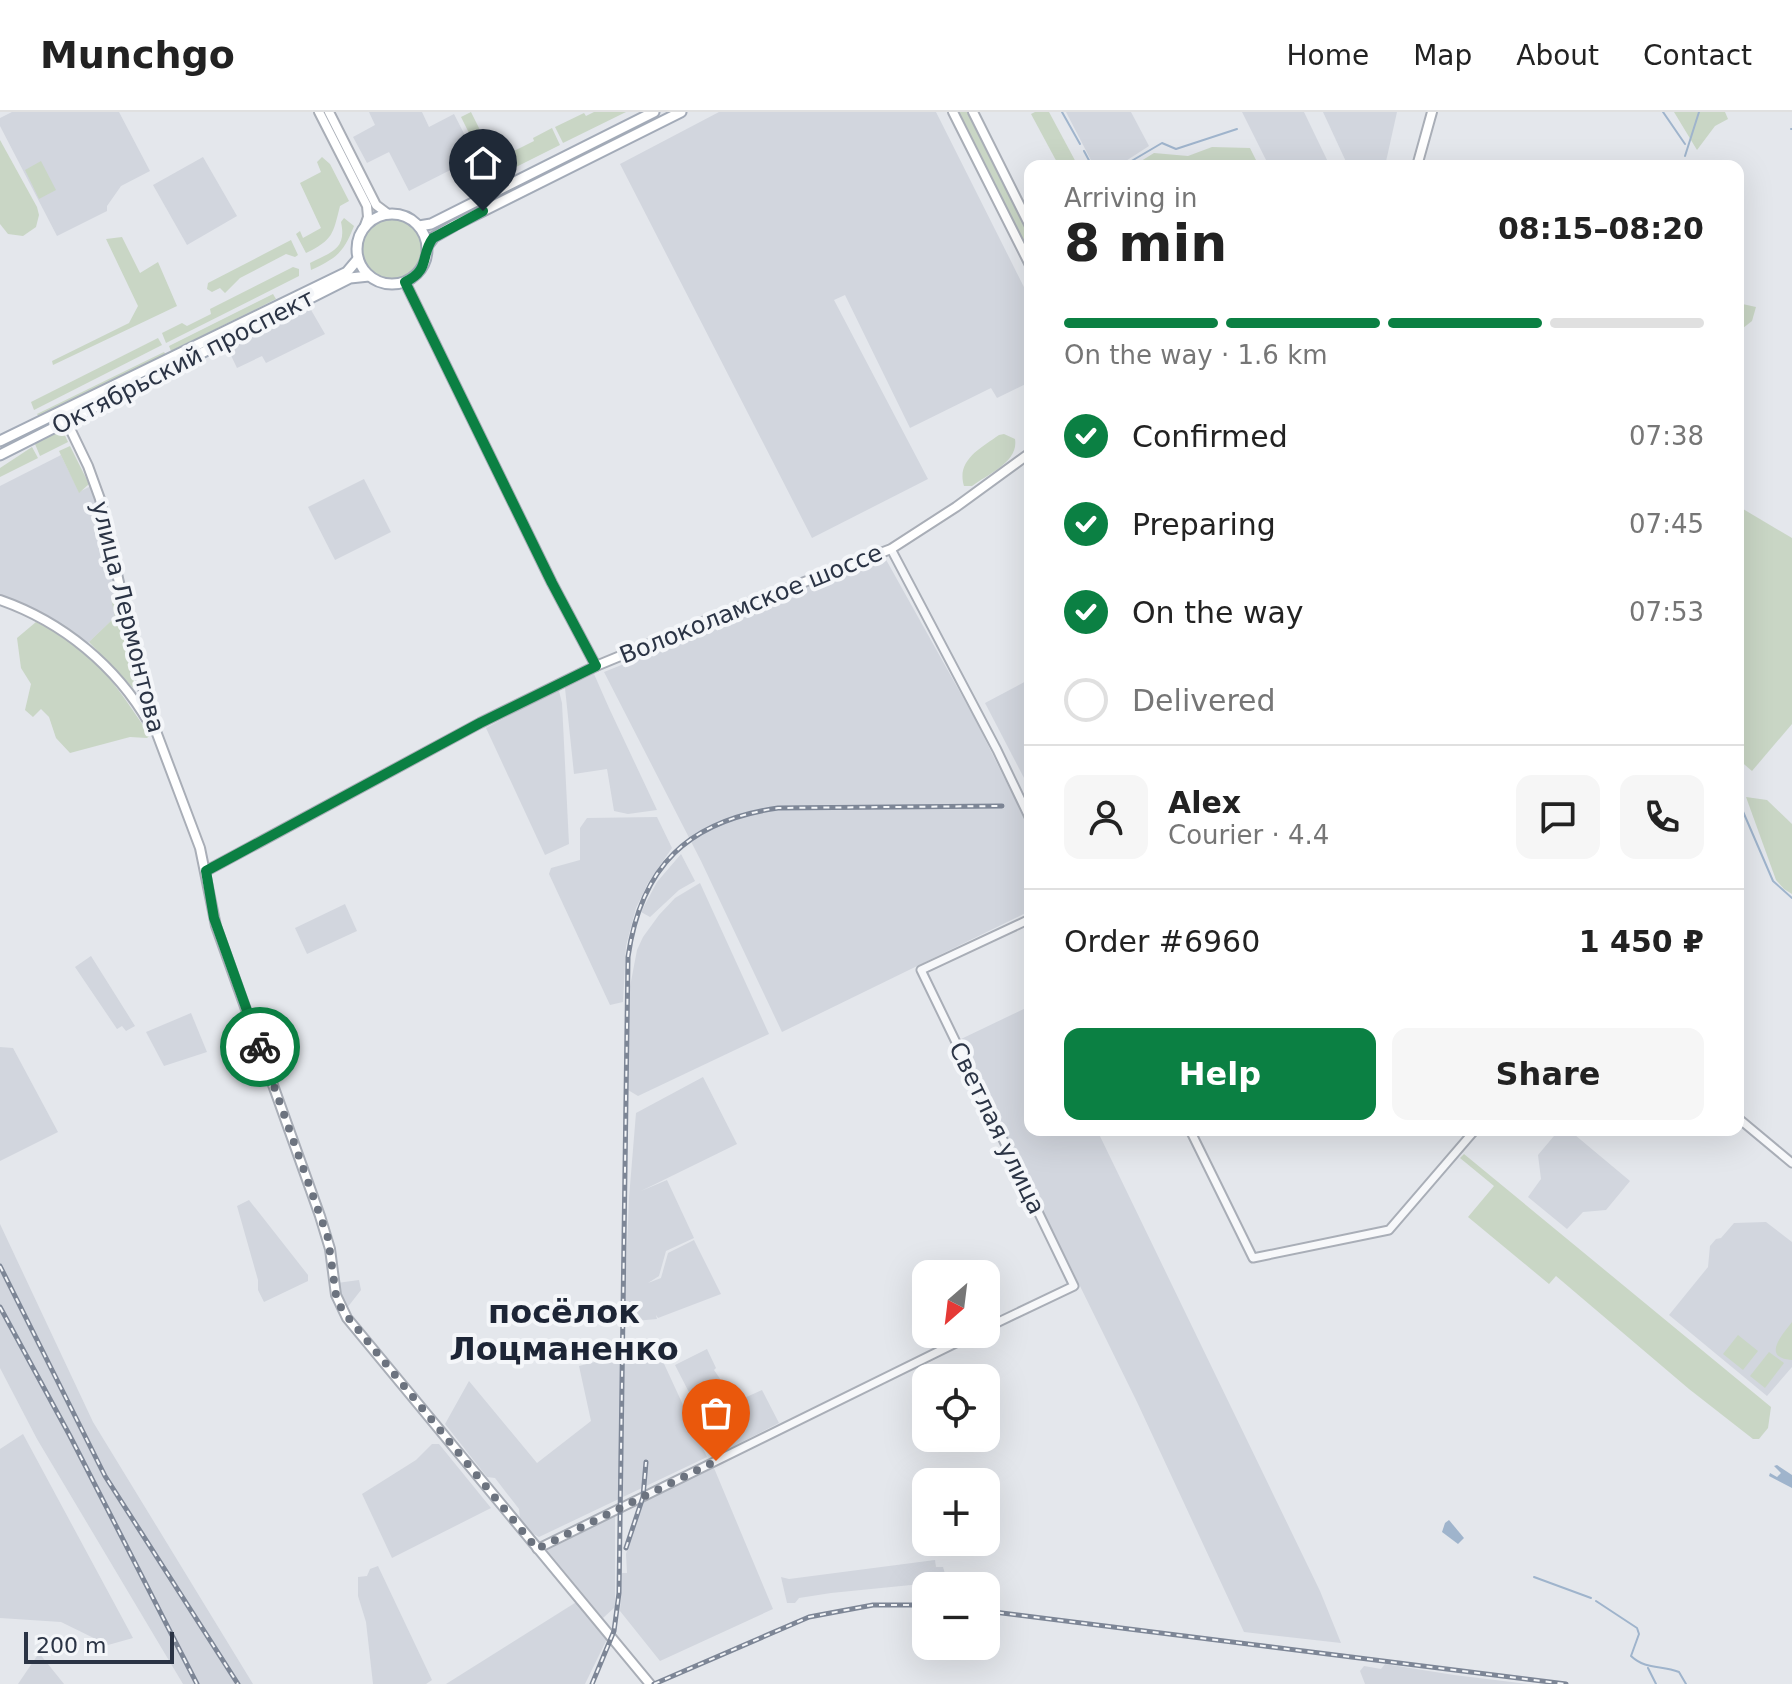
<!DOCTYPE html>
<html lang="en">
<head>
<meta charset="utf-8">
<style>
	body { margin:0; font-family:"DejaVu Sans",sans-serif; background:#f6f6f6; color:#222; height:100vh; display:flex; flex-direction:column; font-size:30px; white-space:nowrap }
	* { box-sizing:border-box; margin:0 }
	p { font-size:26px; color:#767676 }
	.icon { flex:none; width:44px; height:44px; fill:none; stroke:currentColor; stroke-width:2; stroke-linecap:round; stroke-linejoin:round }
	.map { position:relative; flex:1; overflow:hidden }
	.drawer { position:absolute; left:1024px; top:48px; width:720px; height:976px; display:flex; flex-direction:column; background:#fff; border-radius:16px; box-shadow:0 8px 32px #0002 }
	.drawer>* { flex:none }
	.needle { width:52px; rotate:208deg }
	.tools { position:absolute; left:912px; top:1148px; display:grid; gap:16px }
	.tools a { display:grid; place-items:center; width:88px; height:88px; border-radius:16px; background:#fff; box-shadow:0 8px 32px #0002; font-size:40px }
	.scale { position:absolute; left:24px; bottom:20px; width:150px; box-sizing:border-box; padding-left:8px; border:4px solid #2b3445; border-top:0; font-size:22px; line-height:28px; white-space:nowrap; color:#2b3445; -webkit-text-stroke:6px #f4f6f9; paint-order:stroke }
	.pin { position:absolute; display:grid; place-items:center; width:68px; height:68px; color:#fff; margin:-82px -34px; border-radius:50% 50% 50% 0; rotate:-45deg; box-shadow:0 0 8px #0007 }
	.pin .icon { rotate:45deg }
	.courier { position:absolute; display:grid; place-items:center; width:80px; height:80px; margin:-40px; border:6px solid #0b8043; border-radius:50%; background:#fff; color:#222; box-shadow:0 2px 10px #0007 }
	.overview em { font-style:normal; font-weight:600 }
	.overview div { display:flex; flex-direction:column-reverse }
	.overview { display:flex; align-items:center; justify-content:space-between; height:136px; padding:0 40px }
	h1 { font-size:52px; font-weight:600; line-height:60px }
	.bar { display:grid; grid-template-columns:repeat(4,1fr); gap:12px 8px; align-content:center; height:96px; padding:0 40px }
	.bar i { height:10px; border-radius:6px; background:#e0e0e0 }
	.bar .current { background:#0b8043 }
	.bar p { grid-column:span 4 }
	.line { display:flex; align-items:center; gap:20px; padding:0 40px; border-top:2px solid #e0e0e0 }
	.line div { flex:1 }
	.round { display:grid; place-items:center; flex:none; width:84px; height:84px; border-radius:16px; background:#f6f6f6 }
	ol { padding:0 40px; list-style:none }
	li { display:flex; align-items:center; gap:24px; height:88px }
	li p { margin-inline-start:auto }
	li .icon { padding:8px; border-radius:50%; background:#0b8043; color:#fff; stroke-width:4 }
	li:last-child { color:#767676 }
	li i { width:44px; height:44px; border:4px solid #e0e0e0; border-radius:50% }
	.cta { display:flex; gap:16px; margin-top:auto; padding:16px 40px }
	.cta a { flex:1; height:92px; border-radius:16px; background:#0b8043; color:#fff; font-size:32px; font-weight:600; line-height:92px; text-align:center }
	.cta a+a { background:#f6f6f6; color:#222 }
	header { display:flex; align-items:center; gap:48px; box-sizing:border-box; height:112px; padding:0 40px; background:#fff; border-bottom:2px solid #e0e0e0 }
	header strong { font-size:38px }
	nav { display:flex; gap:44px; margin-inline-start:auto; font-size:28px }
	.map>svg:first-child { display:block }
	.built { fill:#d2d6de }
	.green { fill:#c9d6c5 }
	.water { fill:#9fb4cc }
	.lines { fill:none; stroke-linecap:round; stroke-linejoin:round }
	.stream { stroke:#9fb4cc; stroke-width:2 }
	.tertiary-casing { stroke:#a9aeb7; stroke-width:11 }
	.secondary-casing { stroke:#a9aeb7; stroke-width:12 }
	.primary-casing { stroke:#a3abb8; stroke-width:13 }
	.tertiary { stroke:#f7f8fa; stroke-width:7 }
	.secondary { stroke:#fff; stroke-width:8 }
	.primary { stroke:#fff; stroke-width:9 }
	.rail-casing { stroke:#7d8696; stroke-width:5 }
	.rail { stroke:#f4f6f9; stroke-width:2; stroke-dasharray:6; stroke-linecap:butt }
	.done { stroke:#6c737f; stroke-width:8; stroke-dasharray:0 14.4 }
	.route { stroke:#0b8043; stroke-width:10 }
	.labels { text-anchor:middle; stroke-width:8; stroke-linejoin:round; paint-order:stroke }
	.street-label { font-size:24px; fill:#2b3445; stroke:#f4f6f9 }
	.district-label { font-size:32px; font-weight:bold; fill:#1d2536; stroke:#f4f6f9 }
</style>
</head>
<body>
<header>
<strong>Munchgo</strong>
<nav><a>Home</a><a>Map</a><a>About</a><a>Contact</a></nav>
</header>
<div class="map">
<svg width="1792" height="1572" viewBox="0 0 1792 1572">
	<rect width="100%" height="100%" fill="#e4e7ec"/>
	<!-- built -->
	<g class="built">
		<polygon points="12,0 119,0 150,59 121,74 107,94 107,99 57,124 0,14 0,6"/>
		<polygon points="369,0 422,0 429,15 454,2 476,45 409,79 389,40 367,51 353,25 375,13"/>
		<polygon points="719,0 936,0 1030,187 1030,270 997,286 991,276 910,316 845,183 834,188 928,367 812,426 620,52"/>
		<polygon points="1066,0 1131,0 1149,34 1118,54 1094,54"/>
		<polygon points="1242,0 1304,0 1330,54 1269,54"/>
		<polygon points="1323,0 1397,0 1385,54 1348,54"/>
		<polygon points="203,45 237,104 187,133 153,73"/>
		<polygon points="307,191 325,222 266,251 262,244 237,256 225,231"/>
		<polygon points="61,343 79,380 95,372 123,497 84,535 73,526 0,488 0,374"/>
		<polygon points="364,367 391,420 335,448 308,395"/>
		<polygon points="884,444 975,607 1030,718 1030,799 782,920 701,749 604,560 739,506 742,498 810,470 817,475"/>
		<polygon points="594,562 609,596 657,698 628,702 614,699 607,657 574,662 565,576"/>
		<polygon points="1030,567 1030,663 1024,666 985,591"/>
		<polygon points="554,579 559,579 562,591 569,732 545,743 486,616"/>
		<polygon points="657,705 672,736 648,771 636,796 626,834 623,890 610,893 549,762 551,756 580,748 580,716 587,706"/>
		<polygon points="681,742 695,769 679,778 650,805 641,800 657,770"/>
		<polygon points="700,771 769,922 638,984 628,978 629,880 637,838 643,825 659,803 675,786"/>
		<polygon points="345,792 357,819 307,842 295,816"/>
		<polygon points="91,844 135,914 126,919 122,914 117,917 75,855"/>
		<polygon points="1030,894 1030,1018 1097,1018 1320,1479 1341,1531 1244,1520 1137,1290 959,928"/>
		<polygon points="191,901 207,940 164,954 146,920"/>
		<polygon points="0,935 13,936 58,1020 0,1049"/>
		<polygon points="703,965 737,1032 641,1079 667,1068 694,1126 666,1139 659,1164 648,1171 661,1166 668,1141 694,1128 721,1182 658,1206 656,1203 657,1207 624,1210 629,1086 636,1001"/>
		<polygon points="1559,1018 1569,1018 1630,1069 1606,1098 1583,1100 1567,1117 1528,1085 1541,1067 1538,1043"/>
		<polygon points="249,1088 308,1163 308,1169 264,1190 258,1178 258,1168 237,1094"/>
		<polygon points="1766,1110 1792,1130 1792,1255 1767,1284 1669,1203 1708,1155 1710,1134 1716,1127 1721,1126 1734,1111"/>
		<polygon points="0,1112 93,1310 253,1572 183,1572 37,1327 0,1256"/>
		<polygon points="359,1168 361,1178 347,1196 338,1183 337,1171"/>
		<polygon points="654,1230 707,1345 539,1425 530,1420 520,1406 519,1397 495,1366 487,1365 445,1312 469,1269 537,1351 591,1309 579,1254 622,1243"/>
		<polygon points="707,1237 716,1256 714,1258 729,1280 736,1277 742,1287 762,1278 779,1311 720,1341 675,1253"/>
		<polygon points="23,1322 133,1526 108,1533 61,1510 0,1506 0,1337"/>
		<polygon points="432,1332 439,1332 491,1396 392,1446 362,1382 416,1348"/>
		<polygon points="714,1356 773,1497 660,1549 620,1499 622,1461 627,1461 626,1442 642,1389"/>
		<polygon points="615,1404 615,1495 603,1506 547,1438"/>
		<polygon points="935,1448 936,1455 943,1455 946,1465 941,1470 831,1481 799,1486 795,1491 787,1491 781,1465 789,1467"/>
		<polygon points="378,1454 432,1568 426,1572 373,1572 366,1510 358,1484 358,1465 367,1464 370,1457"/>
		<polygon points="578,1489 607,1527 585,1572 446,1572"/>
		<polygon points="39,1541 64,1572 18,1572"/>
		<polygon points="1385,1552 1454,1563 1528,1572 1365,1572 1360,1559 1364,1554 1381,1557"/>
	</g>
	<!-- green -->
	<g class="green">
		<polygon points="471,0 487,32 477,37 461,5"/>
		<polygon points="594,0 626,0 563,31 555,15 584,1 586,4"/>
		<polygon points="958,0 967,0 1030,126 1030,145"/>
		<polygon points="1035,0 1049,0 1078,54 1059,54 1031,2"/>
		<polygon points="1674,0 1725,0 1728,7 1715,14 1697,38"/>
		<polygon points="552,16 560,33 496,65 488,48 498,43 500,46 534,29 533,26"/>
		<polygon points="0,28 37,95 39,103 36,115 23,124 8,122 0,112"/>
		<polygon points="1212,35 1250,36 1259,54 1133,54 1154,41 1188,44"/>
		<path d="M322,45L330,52L349,89L340,94C333,122 333,128 306,141L296,122L300,119L303,126L321,116L300,71L321,60L317,50Z"/>
		<polygon points="41,49 56,78 39,87 25,58"/>
		<path d="M344,106L354,114C344,140 337,146 311,158L310,151C331,140 347,138 341,110Z"/>
		<circle cx="392" cy="137" r="30"/>
		<polygon points="122,125 140,161 158,150 177,194 53,253 52,249 129,211 138,194 106,127"/>
		<polygon points="291,128 298,143 295,145 286,142 240,166 225,181 220,176 212,180 207,177 208,171"/>
		<polygon points="293,155 299,157 299,164 166,231 162,221 182,211 187,214 211,202 210,197"/>
		<polygon points="273,182 276,187 171,239 169,234"/>
		<polygon points="1738,191 1756,195 1752,209 1738,220"/>
		<polygon points="158,226 162,233 34,298 31,290"/>
		<polygon points="164,240 166,243 39,305 37,302"/>
		<polygon points="61,315 68,330 40,344 35,332 37,329"/>
		<path d="M1004,322L1015,327C1019,350 988,362 972,374H964C956,348 981,336 999,323Z"/>
		<polygon points="70,334 89,372 79,381 59,339"/>
		<polygon points="32,335 38,346 0,365 0,356"/>
		<polygon points="1738,394 1792,426 1792,612 1752,659 1738,647"/>
		<polygon points="113,484 116,484 136,576 134,577 89,530 115,505 111,486"/>
		<path d="M36,510C46,515 59,520 69,527C104,552 126,589 150,623L147,626L130,625L70,641L56,626L49,605L41,597L33,605L25,598L31,572L21,556L17,526Z"/>
		<polygon points="1746,685 1767,688 1792,712 1792,782 1784,777 1776,768"/>
		<polygon points="1464,1042 1771,1295 1768,1316 1759,1327 1753,1327 1689,1277 1556,1164 1549,1172 1468,1105 1494,1074 1460,1046"/>
		<path d="M1792,1210V1248C1761,1246 1782,1223 1792,1210Z"/>
		<polygon points="1738,1223 1758,1239 1743,1258 1723,1242"/>
		<polygon points="1769,1240 1784,1251 1765,1276 1750,1264"/>
	</g>
	<!-- water -->
	<g class="water">
		<polygon points="1777,1353 1792,1363 1792,1376 1769,1364 1770,1361 1777,1365 1781,1361 1774,1354"/>
		<polygon points="1449,1408 1464,1426 1458,1432 1442,1420 1445,1411"/>
	</g>
	<g class="lines">
		<!-- stream -->
		<g class="stream">
			<polyline points="1062,0 1080,32"/>
			<polyline points="1663,0 1685,32"/>
			<polyline points="1791,17 1792,17"/>
			<polyline points="1084,39 1092,54"/>
			<polyline points="1685,44 1699,0"/>
			<polyline points="1123,54 1162,31 1176,37 1237,17"/>
			<polyline points="1738,688 1773,769 1792,786"/>
			<polyline points="1534,1465 1591,1486"/>
			<path d="M1596,1489L1637,1516L1639,1522L1631,1544C1646,1558 1661,1553 1679,1560L1686,1572"/>
			<polyline points="1648,1556 1656,1572"/>
		</g>
		<defs>
			<g id="tertiary">
				<polyline points="891,437 997,638 1030,707"/>
				<polyline points="1738,1006 1792,1051"/>
				<polyline points="1190,1018 1253,1146 1389,1118 1475,1018"/>
				<polyline points="986,1216 1074,1174 921,858 1030,807"/>
				<polyline points="537,1437 974,1222"/>
			</g>
			<g id="secondary">
				<polyline points="319,0 367,94 368,105 364,116"/>
				<polyline points="329,0 376,93 388,102"/>
				<polyline points="953,0 1030,153"/>
				<polyline points="973,0 1030,114"/>
				<polyline points="1417,54 1432,0"/>
				<polyline points="405,170 552,471 596,554"/>
				<polyline points="62,300 88,354 100,387 148,598 200,736 216,814 320,1104 330,1137 336,1183 347,1206 650,1572"/>
				<path d="M0,488C63,510 116,554 149,611"/>
				<polyline points="206,759 480,611 596,554 744,493 891,437 956,395 1030,341"/>
			</g>
			<g id="primary">
				<circle cx="392" cy="137" r="35"/>
				<polyline points="419,114 431,112 654,0"/>
				<polyline points="428,133 434,125 455,113 681,0"/>
				<polyline points="0,329 347,160 358,147"/>
				<polyline points="0,343 350,166 369,164"/>
			</g>
		</defs>
		<!-- tertiary casing -->
		<use href="#tertiary" class="tertiary-casing"/>
		<!-- secondary casing -->
		<use href="#secondary" class="secondary-casing"/>
		<!-- primary casing -->
		<use href="#primary" class="primary-casing"/>
		<!-- tertiary -->
		<use href="#tertiary" class="tertiary"/>
		<!-- secondary -->
		<use href="#secondary" class="secondary"/>
		<!-- primary -->
		<use href="#primary" class="primary"/>
		<defs>
			<g id="rail">
				<polyline points="0,1154 105,1364 238,1572"/>
				<polyline points="0,1195 70,1324 197,1572"/>
				<polyline points="626,1436 643,1385 646,1350"/>
				<polyline points="986,1499 1566,1572"/>
				<path d="M592,1572L614,1519L619,1481L628,845C641,754 688,709 778,696L1002,694"/>
				<polyline points="654,1572 809,1505 873,1493 926,1493"/>
			</g>
		</defs>
		<!-- rail casing -->
		<use href="#rail" class="rail-casing"/>
		<!-- rail -->
		<use href="#rail" class="rail"/>
	</g>
	<g class="lines">
		<!-- done -->
		<polyline class="done" points="260,935 328,1126 336,1183 342,1198 537,1437 716,1349"/>
		<!-- route -->
		<path class="route" d="M260,935L214,806L206,759L480,611L596,554L552,471L405,170C431,158 420,143 433,126L483,99"/>
	</g>
	<g class="labels">
		<!-- street labels -->
		<g class="street-label">
			<text transform="translate(183 250) rotate(-27)" y="8">Октябрьский проспект</text>
			<text transform="translate(751 492) rotate(-22)" y="8">Волоколамское шоссе</text>
			<text transform="translate(128 505) rotate(76)" y="8">улица Лермонтова</text>
			<text transform="translate(997 1016) rotate(64)" y="8">Светлая улица</text>
		</g>
		<!-- district labels -->
		<g class="district-label">
			<text x="564" y="1211">посёлок<tspan x="564" dy="37">Лоцманенко</tspan></text>
		</g>
	</g>
</svg>
<div class="tools">
<a><svg class="needle" viewBox="-14 -14 28 28"><path d="M0-13l5 13h-10z" fill="#e53935"/><path d="M0 13l5-13h-10z" fill="#767676"/></svg></a>
<a><svg class="icon" aria-label="locate" viewBox="0 0 24 24"><circle cx="12" cy="12" r="6"/><path d="M12 2v4M12 18v4M2 12h4M18 12h4"/></svg></a>
<a>+</a>
<a>−</a>
</div>
<div class="scale">200 m</div>
<div class="pin" style="left:716px;top:1349px;background:#ea580c"><svg class="icon" aria-label="bag" viewBox="0 0 24 24"><path d="M5 8h14l-1 12H6zM9 8a3 3 0 0 1 6 0"/></svg></div>
<div class="pin" style="left:483px;top:99px;background:#1f2937"><svg class="icon" aria-label="home" viewBox="0 0 24 24"><path d="M3 11l9-7 9 7M6 9v11h12V9"/></svg></div>
<div class="courier" style="left:260px;top:935px"><svg class="icon" aria-label="bike" viewBox="0 0 24 24"><circle cx="6" cy="16" r="4"/><circle cx="18" cy="16" r="4"/><path d="M6 16l4-8h5l3 8M10 8l3 8H6M13 5h3"/></svg></div>
<section class="drawer">
<div class="overview"><div><h1>8 min</h1><p>Arriving in</p></div><em>08:15–08:20</em></div>
<div class="bar"><i class="current"></i><i class="current"></i><i class="current"></i><i></i><p>On the way · 1.6 km</p></div>
<ol>
<li><svg class="icon" aria-label="check" viewBox="0 0 24 24"><path d="M5 12l5 5 9-10"/></svg>Confirmed<p>07:38</p></li>
<li><svg class="icon" aria-label="check" viewBox="0 0 24 24"><path d="M5 12l5 5 9-10"/></svg>Preparing<p>07:45</p></li>
<li><svg class="icon" aria-label="check" viewBox="0 0 24 24"><path d="M5 12l5 5 9-10"/></svg>On the way<p>07:53</p></li>
<li><i></i>Delivered</li>
</ol>
<div class="line" style="height:144px"><a class="round"><svg class="icon" aria-label="person" viewBox="0 0 24 24"><circle cx="12" cy="8" r="4"/><path d="M4 21q1-7 8-7t8 7"/></svg></a><div><b>Alex</b><p>Courier · 4.4</p></div><a class="round"><svg class="icon" aria-label="chat" viewBox="0 0 24 24"><path d="M4 5h16v11H9l-5 4z"/></svg></a><a class="round"><svg class="icon" aria-label="phone" viewBox="0 0 24 24"><path d="M5 4h4l2 5-3 2q2 4 5 5l2-3 5 2v4C11 20 4 13 5 4z"/></svg></a></div>
<div class="line" style="height:104px"><div>Order #6960</div><b>1 450 ₽</b></div>
<div class="cta"><a>Help</a><a>Share</a></div>
</section>
</div>
</body>
</html>
